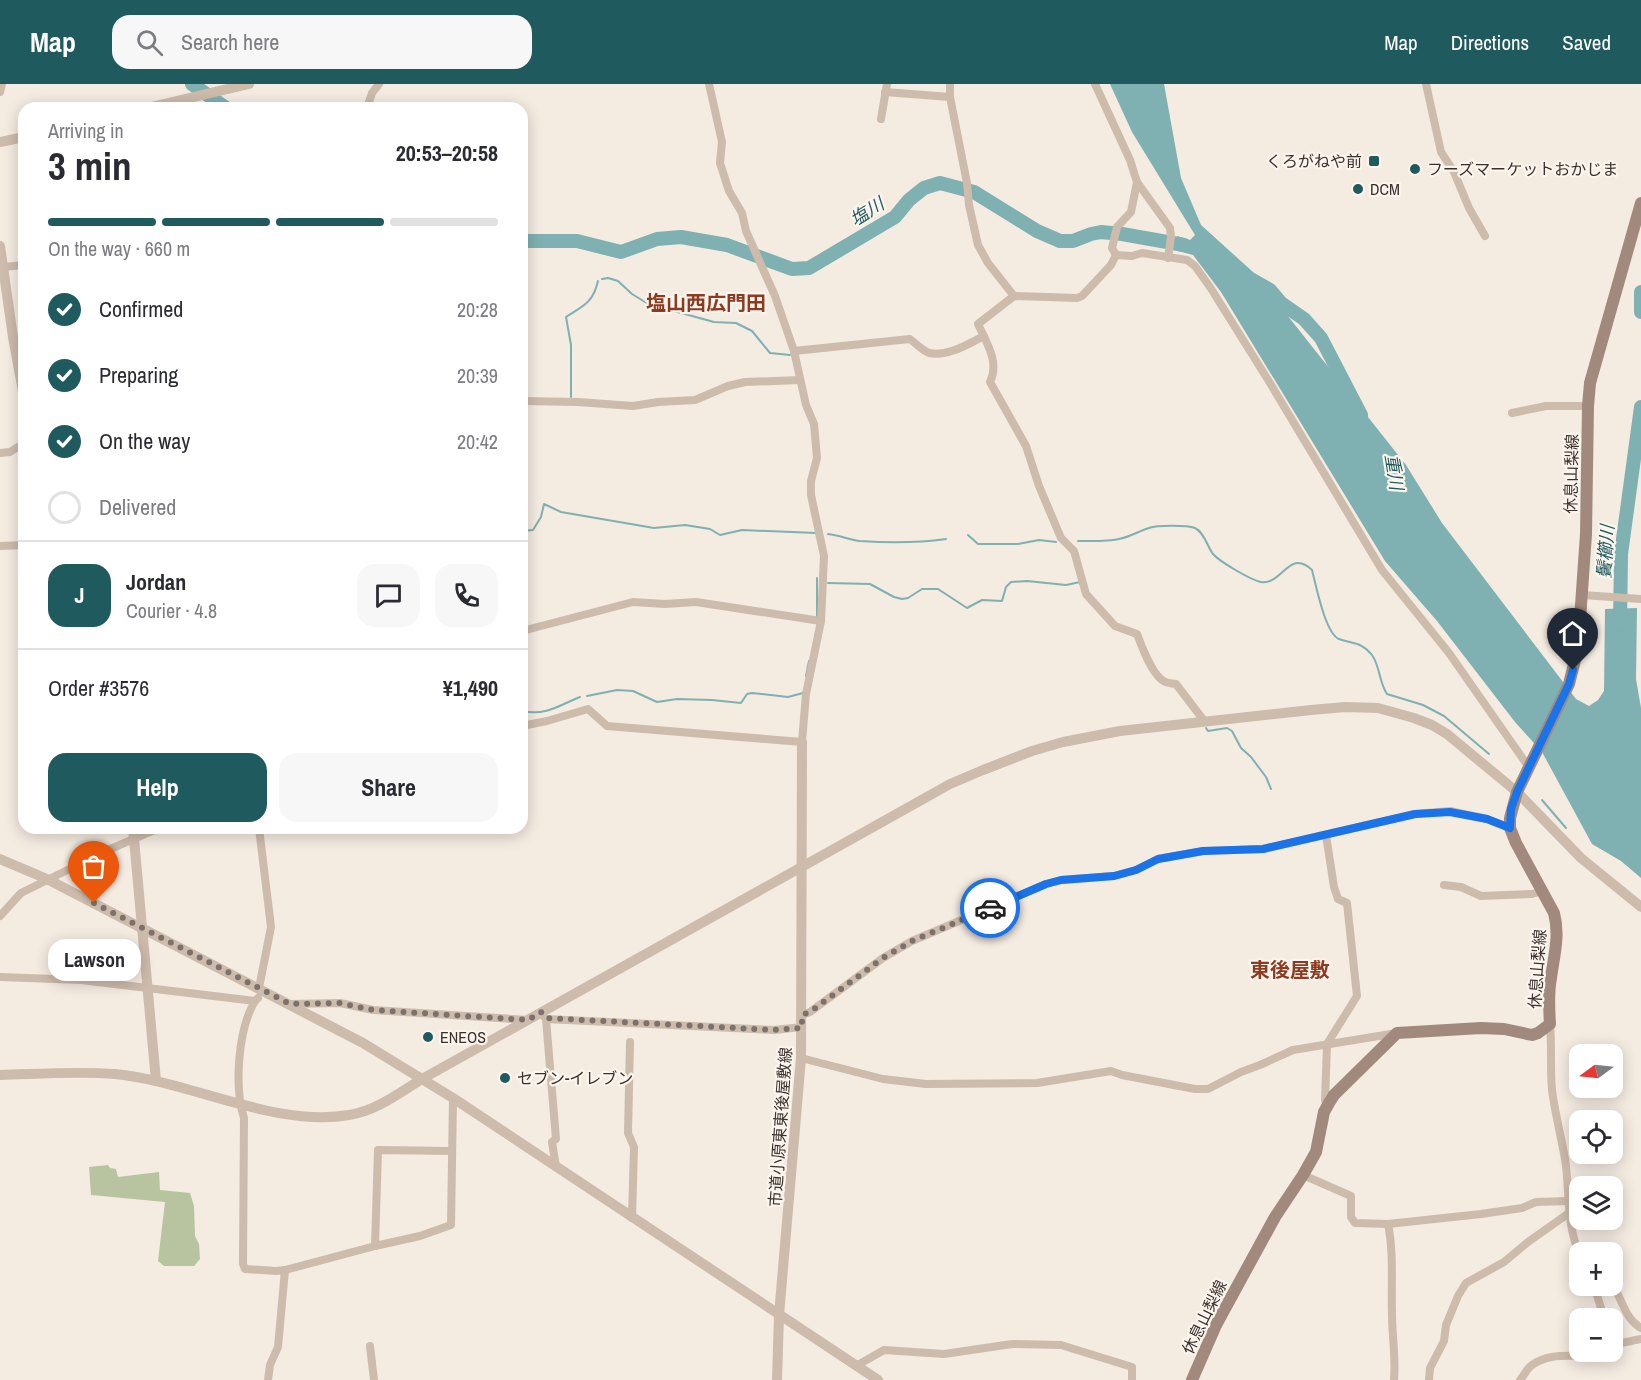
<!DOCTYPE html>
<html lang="en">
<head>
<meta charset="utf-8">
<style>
	body { margin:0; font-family:"Archivo Narrow","Noto Sans JP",sans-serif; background:#f7f7f7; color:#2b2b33; height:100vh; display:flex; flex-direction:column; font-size:22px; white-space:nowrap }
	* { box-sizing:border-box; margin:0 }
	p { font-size:20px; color:#7c7c81 }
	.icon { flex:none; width:33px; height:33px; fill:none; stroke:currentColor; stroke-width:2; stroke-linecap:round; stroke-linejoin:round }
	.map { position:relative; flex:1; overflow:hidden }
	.drawer { position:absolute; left:18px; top:18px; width:510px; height:732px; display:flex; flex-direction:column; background:#fff; border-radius:18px; box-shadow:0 3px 15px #0003 }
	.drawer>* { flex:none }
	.needle { width:39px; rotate:255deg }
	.tools { position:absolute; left:1569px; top:960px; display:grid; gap:12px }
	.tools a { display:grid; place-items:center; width:54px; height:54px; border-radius:12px; background:#fff; box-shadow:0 3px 15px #0003; font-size:30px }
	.pin { position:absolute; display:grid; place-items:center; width:51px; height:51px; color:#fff; margin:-62px -26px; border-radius:50% 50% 50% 0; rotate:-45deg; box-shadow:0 0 6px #0007 }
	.pin .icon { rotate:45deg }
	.courier { position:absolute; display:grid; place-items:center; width:60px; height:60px; margin:-30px; border:4px solid #1a73e8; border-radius:50%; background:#fff; color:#222; box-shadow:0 2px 8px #0007 }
	.bubble { position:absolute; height:42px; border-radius:18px; background:#fff; box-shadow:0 3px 15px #0003; font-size:20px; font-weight:700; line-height:42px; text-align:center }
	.headline em { font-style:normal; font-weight:700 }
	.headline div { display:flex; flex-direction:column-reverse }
	.headline { display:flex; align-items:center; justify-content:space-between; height:102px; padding:0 30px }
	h1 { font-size:39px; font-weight:700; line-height:45px }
	.bar { display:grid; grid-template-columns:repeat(4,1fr); gap:9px 6px; align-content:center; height:72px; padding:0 30px }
	.bar i { height:8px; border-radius:4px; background:#e1e1e2 }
	.bar .selected { background:#1f5a5e }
	.bar p { grid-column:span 4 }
	.line { display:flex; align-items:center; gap:15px; padding:0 30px; border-top:2px solid #e1e1e2 }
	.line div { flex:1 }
	.round { display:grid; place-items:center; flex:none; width:63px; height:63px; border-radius:18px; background:#f7f7f7 }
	ol { padding:0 30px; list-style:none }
	li { display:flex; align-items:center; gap:18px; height:66px }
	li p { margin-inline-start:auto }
	li .icon { padding:6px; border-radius:50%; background:#1f5a5e; color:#fff; stroke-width:4 }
	li:last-child { color:#7c7c81 }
	li i { width:33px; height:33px; border:3px solid #e1e1e2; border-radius:50% }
	.button { display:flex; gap:12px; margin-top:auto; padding:12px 30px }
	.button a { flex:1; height:69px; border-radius:18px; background:#1f5a5e; color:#fff; font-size:24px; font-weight:700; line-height:69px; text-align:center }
	.button a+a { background:#f7f7f7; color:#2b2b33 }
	header { display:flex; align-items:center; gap:36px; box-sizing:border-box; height:84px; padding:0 30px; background:#1f5a5e; color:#fff }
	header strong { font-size:28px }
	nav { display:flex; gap:33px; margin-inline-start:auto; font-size:21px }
	.search { width:420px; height:54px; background:#f7f7f7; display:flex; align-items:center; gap:15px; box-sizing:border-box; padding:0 21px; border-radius:18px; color:#7c7c81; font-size:22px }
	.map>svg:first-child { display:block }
	.green { fill:#b8c4a0 }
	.water { fill:#7fb0b2 }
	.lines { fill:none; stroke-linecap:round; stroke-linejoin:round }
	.stream { stroke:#7fb0b2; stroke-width:2 }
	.river { stroke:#7fb0b2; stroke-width:14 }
	.minor { stroke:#cdbbac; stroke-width:8 }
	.tertiary { stroke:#cdbbac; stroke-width:10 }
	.secondary { stroke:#a18a7d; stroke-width:12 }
	.done { stroke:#7c716b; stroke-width:6; stroke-dasharray:0 10.8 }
	.route { stroke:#1a73e8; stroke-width:8 }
	.poi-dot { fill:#1f5a5e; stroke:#fbf5ee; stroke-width:2 }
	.labels { text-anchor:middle; stroke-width:4.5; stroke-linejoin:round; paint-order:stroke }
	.poi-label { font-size:16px; fill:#3b302b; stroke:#fbf5ee; text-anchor:start }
	.street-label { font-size:16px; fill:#3b302b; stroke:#fbf5ee }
	.water-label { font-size:18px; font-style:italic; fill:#1f5a5e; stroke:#fbf5ee }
	.quarter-label { font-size:20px; font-weight:bold; fill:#8c3b22; stroke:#fbf5ee }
</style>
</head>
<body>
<header>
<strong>Map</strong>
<div class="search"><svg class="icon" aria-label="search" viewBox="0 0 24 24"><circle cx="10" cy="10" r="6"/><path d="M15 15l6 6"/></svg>Search here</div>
<nav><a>Map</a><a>Directions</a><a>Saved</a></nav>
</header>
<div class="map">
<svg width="1641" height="1296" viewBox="0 0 1641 1296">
	<rect width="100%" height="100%" fill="#f4ebe1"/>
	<!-- green -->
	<polygon class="green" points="108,1081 110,1084 116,1085 118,1093 159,1088 160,1106 190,1109 194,1122 195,1152 199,1160 200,1175 194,1182 164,1182 158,1177 165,1118 91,1111 89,1083"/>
	<!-- water -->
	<polygon class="water" points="1110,0 1164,0 1181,94 1201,141 1253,188 1406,381 1442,439 1576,615 1589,622 1598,616 1604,607 1605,525 1637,524 1636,595 1641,624 1641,794 1621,777 1592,760 1542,668 1515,638 1437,537 1385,477 1221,208 1193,171 1174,166 1177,152 1190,156 1195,151 1132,48"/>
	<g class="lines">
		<!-- stream -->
		<g class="stream">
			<polyline points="602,195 608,194 618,197 632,210 663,229 674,227 714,238 736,239 752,247 770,269 790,271"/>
			<path d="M571,313V261L566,233C583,222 593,219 598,197"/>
			<polyline points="522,447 533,446 541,433 544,420 561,428 654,444 685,441 710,445 720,451 742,446 816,449"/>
			<path d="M828,450C839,451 850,456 860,457C889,459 918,459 946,455"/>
			<polyline points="968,451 978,460 1018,460 1039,456 1056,458"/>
			<path d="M1078,457C1091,457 1105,458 1119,455C1130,453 1139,447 1149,444C1157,441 1187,441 1195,444C1204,448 1207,462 1213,470C1220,478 1251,496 1261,498C1283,501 1289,464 1312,486C1316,501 1325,549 1339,555C1353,560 1362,558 1372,571C1380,582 1379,598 1387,610L1423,621L1444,632L1489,670"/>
			<polyline points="817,494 817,533"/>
			<polyline points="828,499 870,500 894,513 902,515 908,514 922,505 938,505 967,524 982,516 1002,517 1006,503 1011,498 1027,497 1066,501 1080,498 1080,500"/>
			<polyline points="806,592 809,577"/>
			<polyline points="587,612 617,606 633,607 657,618 677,615 712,616 741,619 747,610 752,609 788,613 803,609"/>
			<path d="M522,627C547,632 557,622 580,613"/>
			<polyline points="1206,644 1208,647 1227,644 1232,647 1241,664 1251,673 1266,693 1271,705"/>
			<polyline points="1542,716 1566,744"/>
		</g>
		<!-- river -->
		<g class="river">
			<polyline points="192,0 226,24"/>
			<polyline points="522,157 577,157 621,168 657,155 681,153 727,161 792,185 809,184 895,133 909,116 924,104 940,99 974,108 1037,147 1060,157 1073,157 1091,150 1101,148 1122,150 1184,161"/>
			<polyline points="1249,194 1270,206 1281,219 1304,235 1321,254 1361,331"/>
			<polyline points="1641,208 1641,228"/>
			<polyline points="1620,541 1621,470 1641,323"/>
		</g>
		<!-- minor -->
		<g class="minor">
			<polyline points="950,0 950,13 967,99 969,121 978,161 988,179 1014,212"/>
			<path d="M1095,0L1130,76L1137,98L1131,128L1117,143L1112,164L1116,171L1111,181L1082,212L1077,214L1014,212L978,240C986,258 1000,278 990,298L1026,362L1039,402L1061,454L1074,467L1086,510L1115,542L1137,550C1142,563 1151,588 1162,596C1167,600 1171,599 1176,600L1205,638"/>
			<polyline points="1426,0 1441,68 1454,88 1469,124 1485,152"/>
			<polyline points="0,8 2,0"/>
			<polyline points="885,8 950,13"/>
			<polyline points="367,24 372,9 379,0"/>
			<polyline points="881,35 887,0"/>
			<polyline points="1137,98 1170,144 1171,153 1168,174"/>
			<polyline points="1116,171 1132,172 1142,169 1187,176 1195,182 1210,203 1270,299 1382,486 1449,569 1528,682"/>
			<polyline points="3,183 24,181"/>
			<path d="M794,267L910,255C915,259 923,267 929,269C948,273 968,260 984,252"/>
			<polyline points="522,317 578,318 633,322 658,318 695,316 728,302 745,298 800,296"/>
			<polyline points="1512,329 1546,322 1588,322"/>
			<polyline points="0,369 10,368 24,359"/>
			<polyline points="0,462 24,461"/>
			<polyline points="1582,511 1641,515"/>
			<polyline points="522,547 633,518 665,520 696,518 821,537"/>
			<polyline points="522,642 547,637 588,625 607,642 802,658 806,610 821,537 824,472 811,411 811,397 817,374 814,340 806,321 794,267 775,212 746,147 742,129 729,107 720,79 722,58 709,0"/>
			<polyline points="1326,751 1334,803 1338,815 1347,819 1357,912 1327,960 1325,1016 1327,1023"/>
			<polyline points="1444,801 1461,803 1481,812 1532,810 1543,807"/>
			<polyline points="0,832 21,809 108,766 159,744"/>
			<polyline points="0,893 81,896 255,917 258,914"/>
			<polyline points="259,904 271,843 259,744"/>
			<path d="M255,917C238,945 234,1003 244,1034L243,1180L245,1185L276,1187L285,1186L375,1162L420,1152L451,1141L453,1014"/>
			<polyline points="290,920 340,919 373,926 528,936"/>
			<polyline points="541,929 546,935 774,946 802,943"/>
			<polyline points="802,931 810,928 883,874 912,857 1046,800 1061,796 1114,792 1136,786 1158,775 1203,767 1263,765 1415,730 1450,727 1487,735 1510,744"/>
			<polyline points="546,935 556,1055 552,1058 556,1083"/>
			<path d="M1550,940C1552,962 1550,984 1552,1006C1555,1029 1561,1052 1565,1075C1570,1106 1566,1142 1580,1171"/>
			<polyline points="630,958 628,1049 634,1063 632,1134"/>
			<polyline points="801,974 883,995 926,1000 1037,999 1111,987 1122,991 1195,1005 1208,1005 1241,988 1260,981 1293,966 1397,949"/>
			<polyline points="1303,1091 1351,1112 1351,1133 1355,1139 1388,1140 1481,1130 1522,1124 1536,1118 1569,1117"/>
			<path d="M1388,1140C1394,1169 1391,1200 1392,1230C1392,1252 1396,1274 1394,1296"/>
			<polyline points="375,1162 378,1066 452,1067"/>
			<path d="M1612,1200C1623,1216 1624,1234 1641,1244"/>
			<polyline points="1604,1234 1596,1208 1613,1202"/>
			<polyline points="1612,1261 1641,1255"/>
			<polyline points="370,1262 374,1296"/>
			<polyline points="856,1282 884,1266 944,1270 1012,1260 1061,1261 1132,1283 1132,1296"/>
			<polyline points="268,1296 270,1281 278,1263 285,1186"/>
			<polyline points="1429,1296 1430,1284 1444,1257 1446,1241 1458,1212 1466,1199 1504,1178 1528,1158 1569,1129"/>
			<path d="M1520,1296C1524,1292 1527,1284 1532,1281C1555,1265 1578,1277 1602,1268"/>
		</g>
		<!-- tertiary -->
		<g class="tertiary">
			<polyline points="147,24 249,0"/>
			<polyline points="0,58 24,53"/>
			<polyline points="0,162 13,253 24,313"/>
			<polyline points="133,744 156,997"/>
			<polyline points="0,775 47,795 363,959 453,1014 878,1296"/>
			<path d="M0,991C38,990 77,987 115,990C190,997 275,1044 349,1031C376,1027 399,1009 422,995L875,742L950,700L983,686L1032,667L1063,658L1120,647L1311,626L1345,623L1378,624L1414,634L1432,641L1447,650L1517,708L1581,774L1641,823"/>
			<polyline points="777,1296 779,1231 801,974 802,658"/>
		</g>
		<!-- secondary -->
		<path class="secondary" d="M1192,1296L1216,1241L1275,1133L1303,1091L1316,1068L1324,1028L1329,1019L1334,1011L1397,949L1481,944L1504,945L1532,951L1538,949L1550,940C1549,925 1548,909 1551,894C1554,871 1560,852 1554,829L1516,759L1510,744V734L1517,708L1569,600L1578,564L1586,450L1588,322L1590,299L1641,119"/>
	</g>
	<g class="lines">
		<!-- done -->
		<polyline class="done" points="94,819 290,920 340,919 373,926 528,936 541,928 546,934 774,946 802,944 802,931 810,928 883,874 912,857 990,824"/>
		<!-- route -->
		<polyline class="route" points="990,824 1046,800 1061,796 1114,792 1136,786 1158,775 1203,767 1263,765 1415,730 1450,728 1487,735 1510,744 1511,725 1517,708 1569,600 1573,586"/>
	</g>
	<!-- markers -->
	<g class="poi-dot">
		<rect x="1368" y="71" width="12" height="12" rx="3"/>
		<circle cx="1415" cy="85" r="6"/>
		<circle cx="1358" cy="105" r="6"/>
		<circle cx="428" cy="953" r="6"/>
		<circle cx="505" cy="994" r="6"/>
	</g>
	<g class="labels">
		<!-- poi labels -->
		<g class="poi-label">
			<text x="1362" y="83" text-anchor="end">くろがねや前</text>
			<text x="1427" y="91">フーズマーケットおかじま</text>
			<text x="1370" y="111">DCM</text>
			<text x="440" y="959">ENEOS</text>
			<text x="517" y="1000">セブン-イレブン</text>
		</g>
		<!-- street labels -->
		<g class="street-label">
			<text transform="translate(1571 390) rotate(-89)" y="6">休息山梨線</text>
			<text transform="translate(1537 885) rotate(-86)" y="6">休息山梨線</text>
			<text transform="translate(780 1043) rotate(-86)" y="6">市道小原東東後屋敷線</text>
			<text transform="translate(1204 1233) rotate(-64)" y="6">休息山梨線</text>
		</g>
		<!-- water labels -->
		<g class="water-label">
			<text transform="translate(867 128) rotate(-32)" y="6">塩川</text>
			<text transform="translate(1394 388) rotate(81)" y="6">重川</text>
			<text transform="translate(1606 468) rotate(-86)" y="6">鬢櫛川</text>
		</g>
		<!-- quarter labels -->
		<g class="quarter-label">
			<text x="706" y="226">塩山西広門田</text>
			<text x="1290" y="893">東後屋敷</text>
		</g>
	</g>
</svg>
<div class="tools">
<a><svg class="needle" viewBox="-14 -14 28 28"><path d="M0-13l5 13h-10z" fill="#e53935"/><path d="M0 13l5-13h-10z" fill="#7c7c81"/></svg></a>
<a><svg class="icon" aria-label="locate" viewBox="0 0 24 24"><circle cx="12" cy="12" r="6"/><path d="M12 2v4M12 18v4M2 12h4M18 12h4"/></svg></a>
<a><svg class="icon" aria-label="layers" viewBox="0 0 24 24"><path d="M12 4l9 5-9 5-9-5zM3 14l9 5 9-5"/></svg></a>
<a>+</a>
<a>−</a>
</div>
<div class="pin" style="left:94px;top:819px;background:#ea580c"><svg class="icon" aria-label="bag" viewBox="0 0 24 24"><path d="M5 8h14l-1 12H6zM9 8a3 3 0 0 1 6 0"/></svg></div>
<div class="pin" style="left:1573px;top:586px;background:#1f2937"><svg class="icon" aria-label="home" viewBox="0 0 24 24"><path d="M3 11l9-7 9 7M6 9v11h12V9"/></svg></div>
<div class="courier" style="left:990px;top:824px"><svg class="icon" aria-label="car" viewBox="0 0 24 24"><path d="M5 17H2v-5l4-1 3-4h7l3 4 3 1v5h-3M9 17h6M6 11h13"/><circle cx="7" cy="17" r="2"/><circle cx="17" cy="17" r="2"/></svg></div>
<div class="bubble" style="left:48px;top:855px;width:93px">Lawson</div>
<section class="drawer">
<div class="headline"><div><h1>3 min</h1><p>Arriving in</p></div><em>20:53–20:58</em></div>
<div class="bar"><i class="selected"></i><i class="selected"></i><i class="selected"></i><i></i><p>On the way · 660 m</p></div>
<ol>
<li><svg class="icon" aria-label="check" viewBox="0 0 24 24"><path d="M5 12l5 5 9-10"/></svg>Confirmed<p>20:28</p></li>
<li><svg class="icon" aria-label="check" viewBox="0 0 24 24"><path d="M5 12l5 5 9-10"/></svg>Preparing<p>20:39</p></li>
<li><svg class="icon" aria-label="check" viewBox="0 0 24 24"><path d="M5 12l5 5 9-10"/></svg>On the way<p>20:42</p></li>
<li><i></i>Delivered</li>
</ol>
<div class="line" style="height:108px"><b class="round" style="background:#1f5a5e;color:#fff">J</b><div><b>Jordan</b><p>Courier · 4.8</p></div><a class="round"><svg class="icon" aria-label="chat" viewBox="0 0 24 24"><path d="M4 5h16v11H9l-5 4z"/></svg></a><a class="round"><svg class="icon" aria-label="phone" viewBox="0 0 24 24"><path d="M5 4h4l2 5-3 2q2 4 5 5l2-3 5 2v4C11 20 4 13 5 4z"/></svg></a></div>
<div class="line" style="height:78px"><div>Order #3576</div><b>¥1,490</b></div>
<div class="button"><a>Help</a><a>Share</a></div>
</section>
</div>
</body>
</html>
